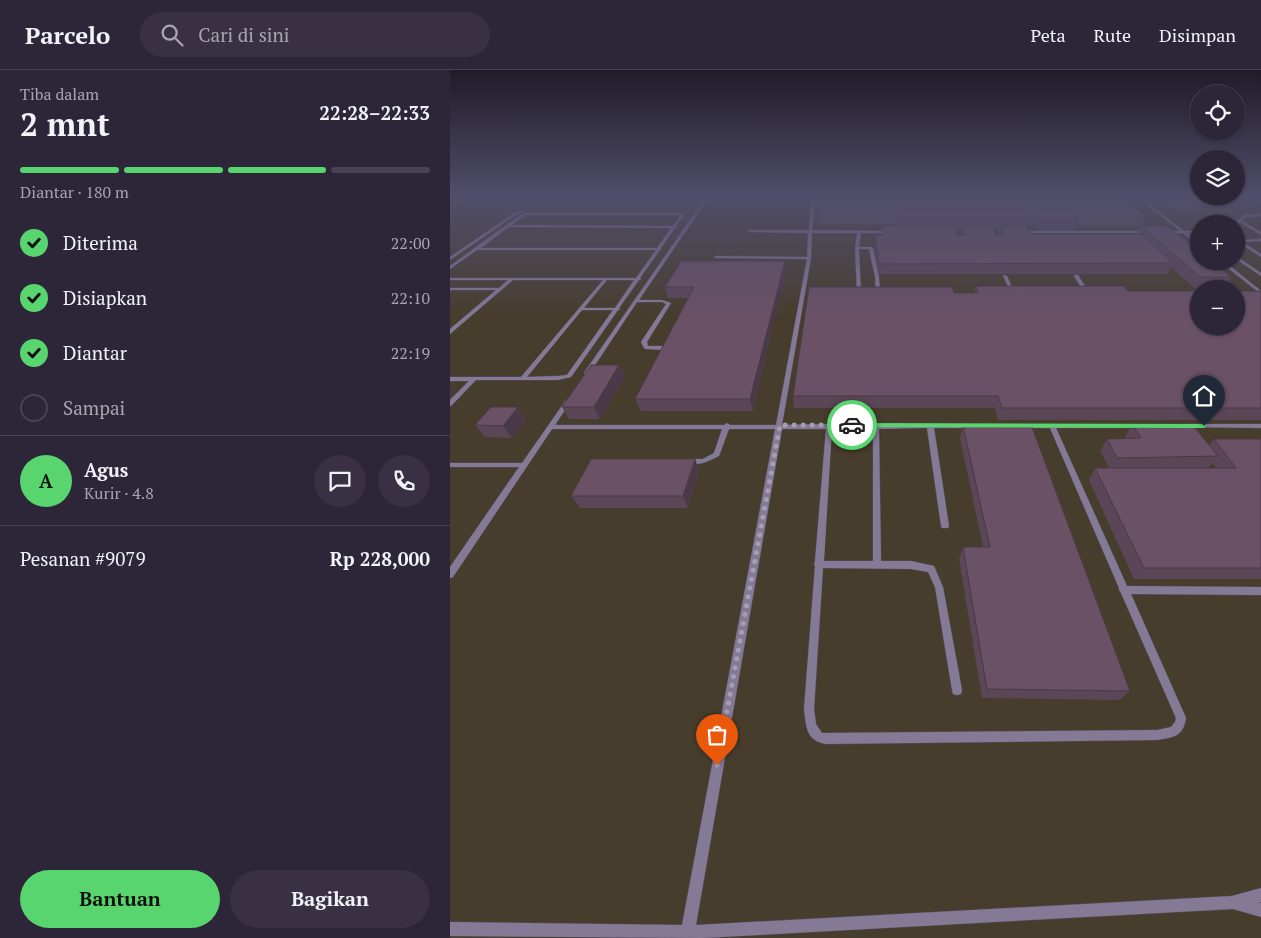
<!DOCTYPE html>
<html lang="id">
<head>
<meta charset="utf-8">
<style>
	body { margin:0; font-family:"PT Serif",serif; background:#393143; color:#f1f3f6; height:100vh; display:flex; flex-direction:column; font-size:19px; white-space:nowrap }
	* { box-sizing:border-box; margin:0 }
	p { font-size:16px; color:#a7a5ae }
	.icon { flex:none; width:28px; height:28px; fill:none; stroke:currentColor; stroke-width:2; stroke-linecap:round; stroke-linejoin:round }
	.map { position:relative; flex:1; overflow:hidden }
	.panel { display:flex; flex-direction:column; background:#2d2538; width:450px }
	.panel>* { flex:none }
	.buttons { position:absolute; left:740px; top:15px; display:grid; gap:10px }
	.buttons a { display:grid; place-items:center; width:55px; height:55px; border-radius:50%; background:#2d2538; box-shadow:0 1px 4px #0004,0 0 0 1px #484253; font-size:25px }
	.pin { position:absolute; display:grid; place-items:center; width:42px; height:42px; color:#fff; margin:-51px -21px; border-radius:50% 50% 50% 0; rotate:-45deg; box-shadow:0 0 5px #0007 }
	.pin .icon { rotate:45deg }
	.courier { position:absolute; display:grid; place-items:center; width:50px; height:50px; margin:-25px; border:4px solid #58d56f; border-radius:50%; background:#fff; color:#222; box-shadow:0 1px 6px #0007 }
	.overview em { font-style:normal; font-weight:700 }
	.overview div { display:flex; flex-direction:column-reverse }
	.overview { display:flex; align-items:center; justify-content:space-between; height:85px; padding:0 20px }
	h1 { font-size:32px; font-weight:700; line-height:38px }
	.bar { display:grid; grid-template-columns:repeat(4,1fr); gap:8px 5px; align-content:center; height:60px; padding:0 20px }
	.bar i { height:6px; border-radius:4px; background:#484253 }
	.bar .on { background:#58d56f }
	.bar p { grid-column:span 4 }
	.line { display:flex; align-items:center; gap:12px; padding:0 20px; border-top:1px solid #484253 }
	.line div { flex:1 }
	.round { display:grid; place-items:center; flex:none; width:52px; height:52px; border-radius:26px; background:#393143 }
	ol { padding:0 20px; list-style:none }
	li { display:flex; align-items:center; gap:15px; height:55px }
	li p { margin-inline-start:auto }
	li .icon { padding:5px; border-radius:50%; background:#58d56f; color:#111; stroke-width:4 }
	li:last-child { color:#a7a5ae }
	li i { width:28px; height:28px; border:2px solid #484253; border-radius:50% }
	.cta { display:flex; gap:10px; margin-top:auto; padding:10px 20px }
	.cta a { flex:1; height:58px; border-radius:30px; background:#58d56f; color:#111; font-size:20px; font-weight:700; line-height:58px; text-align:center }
	.cta a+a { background:#393143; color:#f1f3f6 }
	header { display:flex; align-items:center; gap:30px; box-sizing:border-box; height:70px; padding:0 25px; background:#2d2538; border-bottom:1px solid #484253 }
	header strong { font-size:24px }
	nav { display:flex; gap:28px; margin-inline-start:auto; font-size:18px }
	.search { width:350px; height:45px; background:#393143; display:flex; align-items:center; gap:12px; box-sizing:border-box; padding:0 18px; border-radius:28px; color:#a7a5ae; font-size:19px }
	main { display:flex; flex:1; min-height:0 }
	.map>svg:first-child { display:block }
	.industrial { fill:#473d2d; fill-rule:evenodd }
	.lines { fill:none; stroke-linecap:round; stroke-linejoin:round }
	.service-casing { stroke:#584e64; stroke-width:1 }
	.tertiary-casing { stroke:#584e64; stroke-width:2 }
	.service { fill:#857a96; fill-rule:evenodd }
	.tertiary { fill:#857a96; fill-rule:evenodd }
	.wall { fill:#5b4657; fill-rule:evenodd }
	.shaded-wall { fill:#4a3947 }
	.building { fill:#6a5165; stroke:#4a3947 }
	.route { fill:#58d56f }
	.done { stroke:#a69eb1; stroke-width:5; stroke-dasharray:0 9 }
</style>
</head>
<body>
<header>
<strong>Parcelo</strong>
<div class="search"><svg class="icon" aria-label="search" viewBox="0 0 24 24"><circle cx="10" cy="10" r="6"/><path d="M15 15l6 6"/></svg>Cari di sini</div>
<nav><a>Peta</a><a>Rute</a><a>Disimpan</a></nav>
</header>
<main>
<section class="panel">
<div class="overview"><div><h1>2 mnt</h1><p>Tiba dalam</p></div><em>22:28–22:33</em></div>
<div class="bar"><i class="on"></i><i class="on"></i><i class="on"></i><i></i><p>Diantar · 180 m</p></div>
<ol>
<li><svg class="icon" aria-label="check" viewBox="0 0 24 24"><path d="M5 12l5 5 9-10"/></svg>Diterima<p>22:00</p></li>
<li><svg class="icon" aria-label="check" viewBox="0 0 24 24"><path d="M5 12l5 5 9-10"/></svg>Disiapkan<p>22:10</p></li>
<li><svg class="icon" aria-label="check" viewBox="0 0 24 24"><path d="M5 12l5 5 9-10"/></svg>Diantar<p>22:19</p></li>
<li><i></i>Sampai</li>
</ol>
<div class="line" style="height:90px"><b class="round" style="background:#58d56f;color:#111">A</b><div><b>Agus</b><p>Kurir · 4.8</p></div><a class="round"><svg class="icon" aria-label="chat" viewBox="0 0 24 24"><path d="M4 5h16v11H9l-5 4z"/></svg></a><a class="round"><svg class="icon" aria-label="phone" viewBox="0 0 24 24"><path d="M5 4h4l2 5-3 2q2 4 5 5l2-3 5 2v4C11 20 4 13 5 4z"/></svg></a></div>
<div class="line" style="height:65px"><div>Pesanan #9079</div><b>Rp 228,000</b></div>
<div class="cta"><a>Bantuan</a><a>Bagikan</a></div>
</section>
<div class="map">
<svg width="811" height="868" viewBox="0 0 811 868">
	<rect width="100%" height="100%" fill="#3c314a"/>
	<!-- industrial -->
	<path class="industrial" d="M0,127H811V868H0ZM749,154H786V191H749ZM749,219H786V256H749Z"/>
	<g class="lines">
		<defs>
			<g id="service">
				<polygon points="18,127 22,127 0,139 0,137"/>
				<polygon points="256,127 259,127 189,230 212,230 221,233 197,272 198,276 215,276 218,278 215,280 196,279 194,278 191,272 216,234 212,232 187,232 139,304 135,304 134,303"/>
				<polygon points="293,127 297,127 294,129"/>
				<path d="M362,127H366L362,160L441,161L443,162L441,163H411L409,177H421L423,178L429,207L430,224L428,225L426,224L425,207L419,179H409L411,224L409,225L407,224L405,178L407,163H362L361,188L332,355L376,354L379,353L382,354H423L426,353L429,354L694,355V357L692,358H606L677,516L811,517V525L681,524L736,648C733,667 724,667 707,670L377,674C356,672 356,656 354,639L365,496L364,494L365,491L376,359H332L246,855L782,826L811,818V832H808L811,833V847L783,839L253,868L0,866V852L232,855L325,359H279L269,386C259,391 243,399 233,391L236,389H253L264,383L272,359H102L3,507L0,508V497L69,397H0V393H72L116,330L118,329L121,331L105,355H274L277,353L280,355H326L357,189L266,188L264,187L266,186L357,187L358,163L300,162L298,161L300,160H359ZM477,358L491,456L492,458H498L499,456L484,358H600L669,518V520L671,523L726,648L725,652L721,657L707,660L372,663L366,654L364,639L373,498L461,499L478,502L485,517L502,620L503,624L507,625L511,624L512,620L493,517L484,496L461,491H431L429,359ZM382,359H423V491H374Z"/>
				<polygon points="687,127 690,127 734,161 749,161 749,163 737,163 749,172 749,175 733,163 714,163 715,161 730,161"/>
				<polygon points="73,140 74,142 66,145 0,190 0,187 64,143"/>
				<path d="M75,143H233L235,144L226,156L227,158H225L211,178V180H210L190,208L191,210H189L169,238L170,240H168L121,307L108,310H26L2,335L0,336V330L19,311H0V307H71L153,210H63L0,264V259L46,220H0V218H49L58,210H0V208H186L206,180H27L0,199V196L56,155ZM76,145H231L223,156L62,155ZM59,157L221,158L207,178H31ZM157,210H184L165,238H134ZM132,240H163L117,305L108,306L77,307Z"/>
				<polygon points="811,144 811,146 796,147 792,151 811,162 811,165 790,152 786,155 786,154 784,154 794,145"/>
				<polygon points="570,161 698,161 700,162 698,163 569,163"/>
				<polygon points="811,169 811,171 793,172 811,184 811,187 786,171 788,170"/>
				<polygon points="786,186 811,203 811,206 786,189"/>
				<polygon points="769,191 774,191 811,221 811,224"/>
				<polygon points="553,205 557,206 565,224 565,225 561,224"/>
				<polygon points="624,205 628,205 640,224 640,225 636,225 624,206"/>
				<polygon points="736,354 811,354 811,358 734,357 734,355"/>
			</g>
			<polygon id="tertiary" points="798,127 803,127 811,131 811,134"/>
		</defs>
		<!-- service casing -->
		<use href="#service" class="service-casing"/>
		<!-- tertiary casing -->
		<use href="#tertiary" class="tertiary-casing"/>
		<!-- service -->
		<use href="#service" class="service"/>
		<!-- tertiary -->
		<use href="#tertiary" class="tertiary"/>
	</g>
	<!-- wall -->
	<g class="wall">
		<path d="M684,127L681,135L695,146L691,156H626L625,160H587L584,156H574L581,164H688L691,156L781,207L775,218H744L721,197L718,204H428L425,175L426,165H432V156H446V154H368L367,145L368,140H365V131ZM505,159H513L512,165H507ZM543,159H549L548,165H546Z"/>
		<polygon points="698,127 750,127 753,133 749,142 712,137"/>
		<polygon points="335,191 336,201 303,341 191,341 185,329 239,228 218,228 215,217"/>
		<polygon points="526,216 678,221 811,221 811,350 548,350 545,338 344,338 343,326 504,223 524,223"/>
		<polygon points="169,295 175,307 150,349 119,349 112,337"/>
		<polygon points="68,337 76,349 62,368 35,367 25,355"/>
		<path d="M682,354L759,375L764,369H811V509H684L639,410L645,398H659L650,381L657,369H676L675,367ZM763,393L766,398H758Z"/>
		<polygon points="513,356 680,621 669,630 532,628 509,489 513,477 533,477 510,368"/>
		<polygon points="245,389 249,401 238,438 130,438 121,426"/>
	</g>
	<!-- shaded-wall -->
	<g class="shaded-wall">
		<polygon points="335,191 336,201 303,341 300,329"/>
		<polygon points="169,295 175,307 150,349 144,337"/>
		<polygon points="0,314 5,321 0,326"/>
		<polygon points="68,337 76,349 62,368 53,356"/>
		<polygon points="245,389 249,401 238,438 233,426"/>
	</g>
	<!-- building -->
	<g class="building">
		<polygon points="365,127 684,127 672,127 695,146 625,146 628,150 589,150 586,146 574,146 576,149 447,149 447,145 367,145 369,131 365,131"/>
		<polygon points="713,127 750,127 753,133 716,129"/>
		<polygon points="432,156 504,156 507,165 517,165 513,156 542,156 546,165 555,165 550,156 575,156 581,164 691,164 723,193 429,194 426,165 433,165"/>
		<polygon points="691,156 717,156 749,181 749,191 761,191 781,207 750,207"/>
		<polygon points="231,191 335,191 300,329 185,329 244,217 215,217"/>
		<polygon points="526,216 674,216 678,221 749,221 749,256 786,256 786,221 811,221 811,338 552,338 548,326 343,326 359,217 502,217 504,223 528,223"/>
		<polygon points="141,295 169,295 144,337 112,337"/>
		<polygon points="41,337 68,337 53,356 25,355"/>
		<polygon points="682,354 742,354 768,386 667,388 657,369 691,368"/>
		<polygon points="513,356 582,357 680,621 537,619 513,477 540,477"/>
		<polygon points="764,369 811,369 811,498 694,498 645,398 786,398"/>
		<polygon points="141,389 245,389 233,426 121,426"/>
	</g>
	<!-- sky -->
	<linearGradient id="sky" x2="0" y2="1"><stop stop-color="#211b29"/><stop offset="0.51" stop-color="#504e6b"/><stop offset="1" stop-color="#504e6b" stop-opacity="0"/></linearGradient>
	<rect width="811" height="248" fill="url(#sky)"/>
	<!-- route -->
	<polygon class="route" points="402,353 754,354 757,356 754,358 399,357 399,354"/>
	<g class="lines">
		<!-- done -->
		<polyline class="done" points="267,695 330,355 402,355"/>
	</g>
</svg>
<div class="buttons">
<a><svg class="icon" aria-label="locate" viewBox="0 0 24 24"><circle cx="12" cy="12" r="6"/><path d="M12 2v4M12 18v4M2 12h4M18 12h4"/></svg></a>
<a><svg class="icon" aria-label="layers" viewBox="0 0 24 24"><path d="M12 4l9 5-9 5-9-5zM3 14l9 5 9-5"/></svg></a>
<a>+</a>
<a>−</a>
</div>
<div class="pin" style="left:267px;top:695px;background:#ea580c"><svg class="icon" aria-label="bag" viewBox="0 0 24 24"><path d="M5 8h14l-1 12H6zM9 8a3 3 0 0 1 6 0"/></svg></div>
<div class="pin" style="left:754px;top:356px;background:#1f2937"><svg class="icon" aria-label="home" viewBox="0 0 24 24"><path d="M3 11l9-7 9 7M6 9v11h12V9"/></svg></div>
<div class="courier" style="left:402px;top:355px"><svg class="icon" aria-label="car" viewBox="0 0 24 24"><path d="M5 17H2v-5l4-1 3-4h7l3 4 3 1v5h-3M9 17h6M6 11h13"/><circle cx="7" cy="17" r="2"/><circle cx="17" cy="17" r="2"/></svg></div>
</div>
</main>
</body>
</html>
